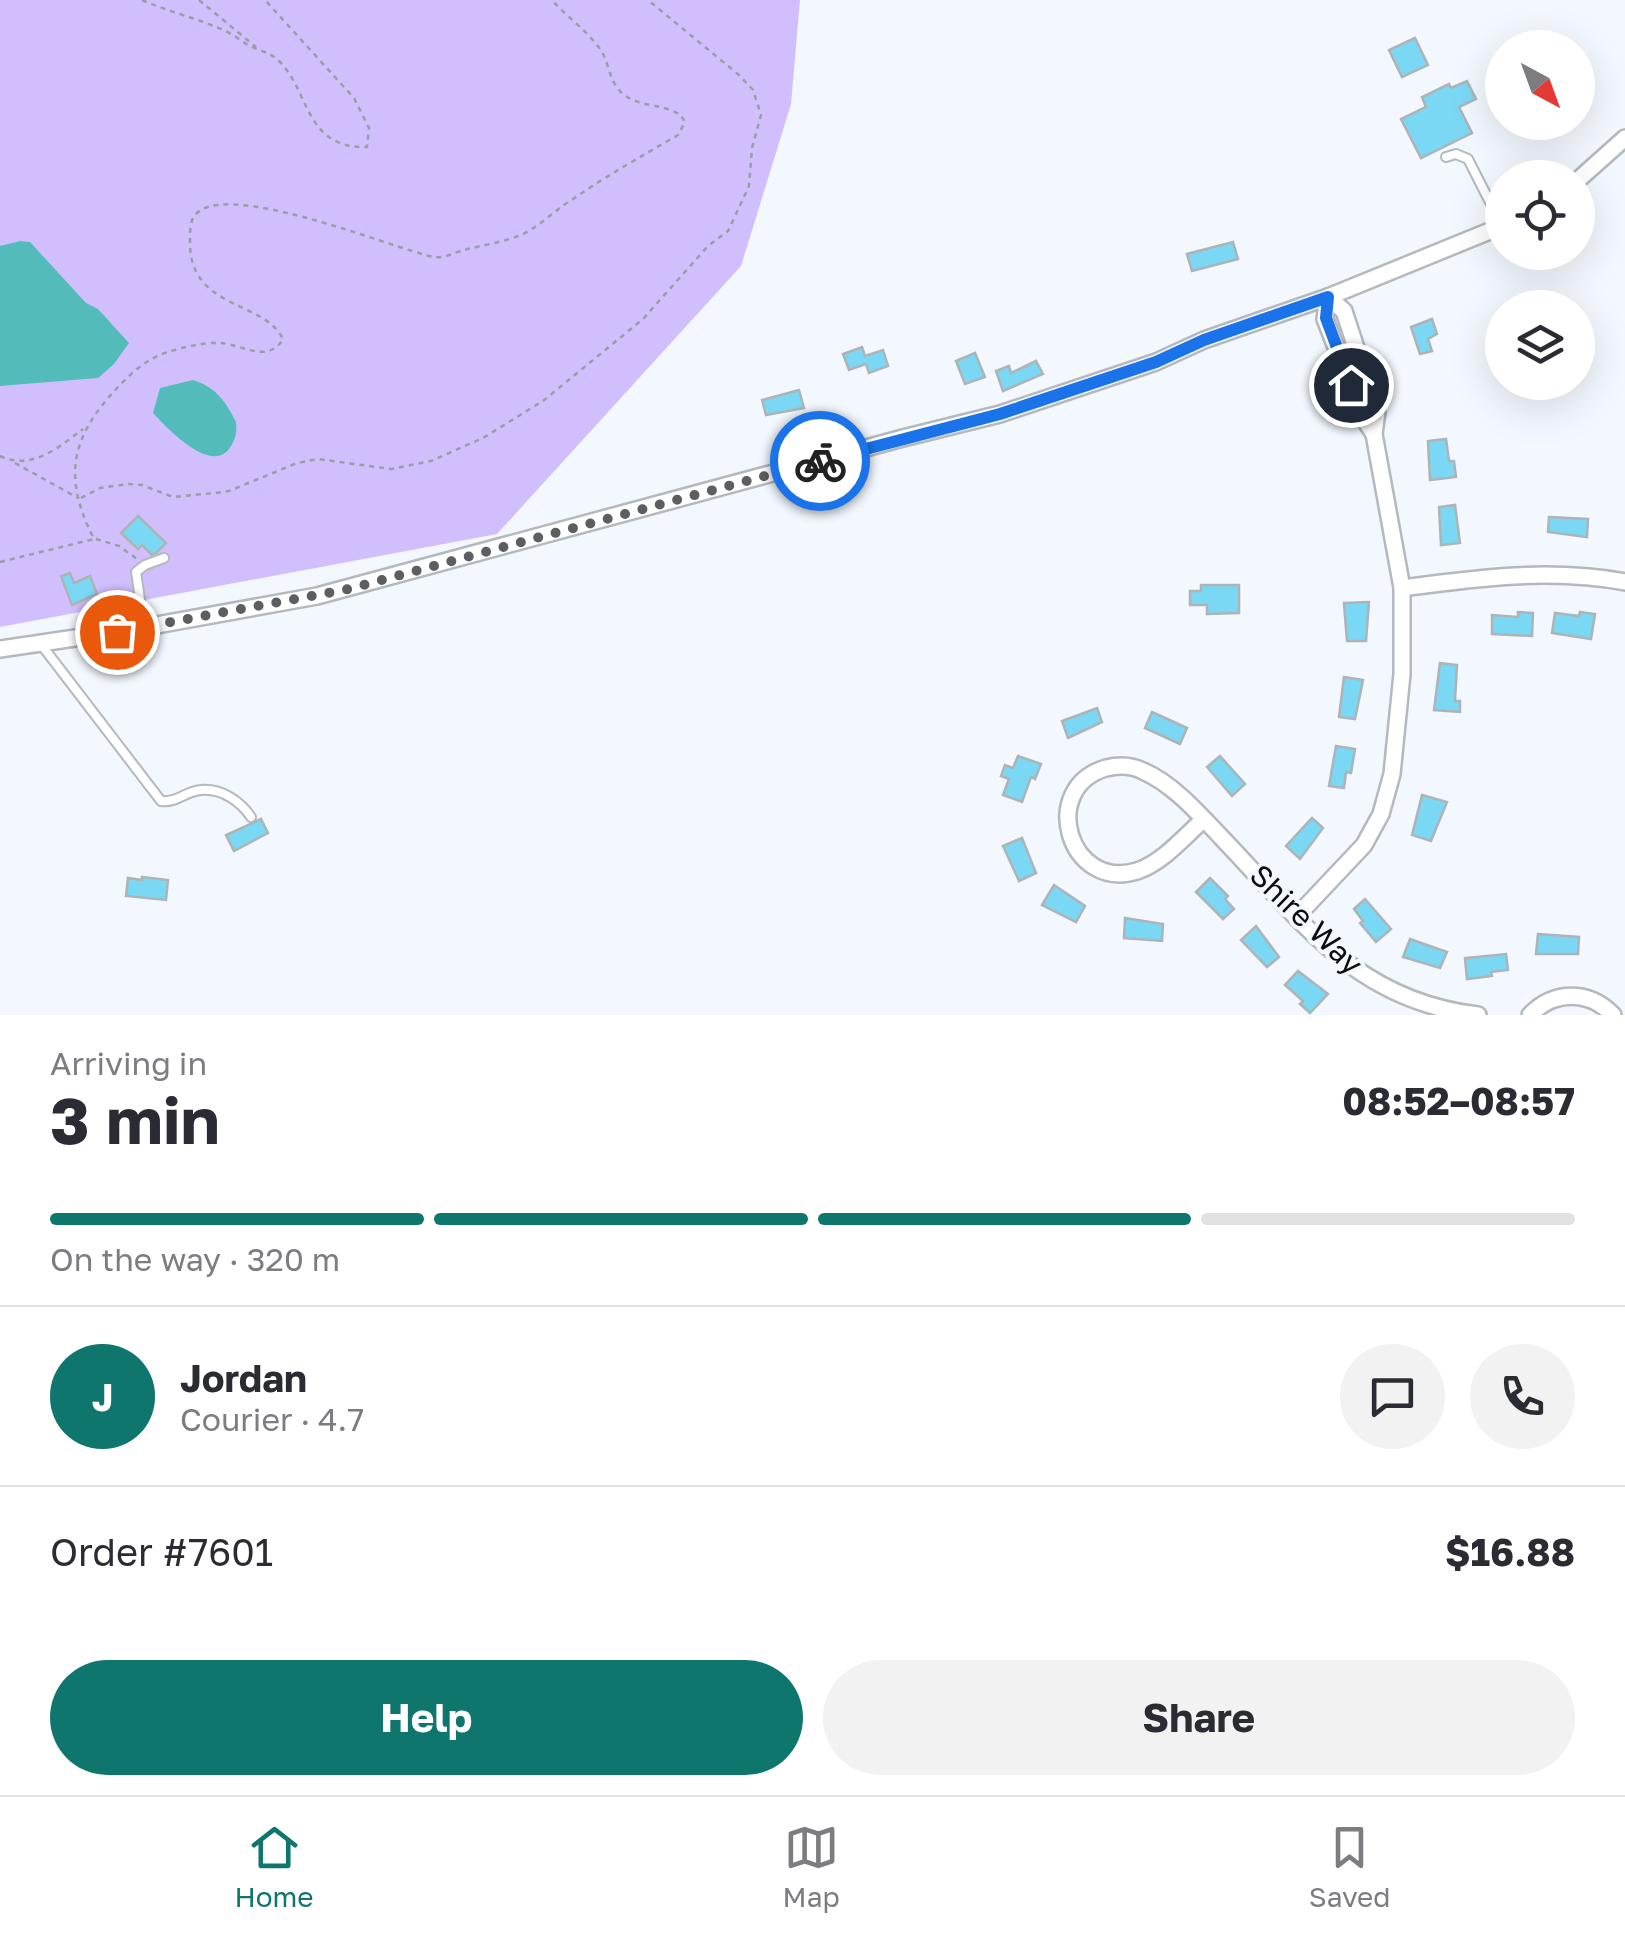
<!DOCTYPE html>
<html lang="en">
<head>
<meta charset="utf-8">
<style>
	body { margin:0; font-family:"Golos Text",sans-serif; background:#f2f2f3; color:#2b2b33; height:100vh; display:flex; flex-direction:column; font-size:38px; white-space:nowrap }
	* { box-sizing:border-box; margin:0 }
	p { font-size:32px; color:#7c7c81 }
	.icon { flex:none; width:55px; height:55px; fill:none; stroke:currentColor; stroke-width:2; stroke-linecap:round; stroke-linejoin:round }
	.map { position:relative; height:1015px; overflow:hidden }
	.side { display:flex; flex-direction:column; background:#fff; flex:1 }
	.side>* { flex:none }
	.needle { width:65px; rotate:139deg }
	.controls { position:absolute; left:1485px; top:30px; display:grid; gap:20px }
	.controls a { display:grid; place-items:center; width:110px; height:110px; border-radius:50%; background:#fff; box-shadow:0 10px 40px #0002; font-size:50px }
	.pin { position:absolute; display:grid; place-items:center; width:85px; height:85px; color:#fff; margin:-42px; border:5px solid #fff; border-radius:50%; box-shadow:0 2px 10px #0007 }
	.courier { position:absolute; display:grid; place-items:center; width:100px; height:100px; margin:-50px; border:8px solid #1a73e8; border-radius:50%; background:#fff; color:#222; box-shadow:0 2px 12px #0007 }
	.overview em { font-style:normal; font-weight:700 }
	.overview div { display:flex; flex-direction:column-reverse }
	.overview { display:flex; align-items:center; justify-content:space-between; height:170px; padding:0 50px }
	h1 { font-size:65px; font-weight:700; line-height:75px }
	.bar { display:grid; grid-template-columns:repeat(4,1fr); gap:15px 10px; align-content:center; height:120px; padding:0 50px }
	.bar i { height:12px; border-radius:8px; background:#e1e1e2 }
	.bar .active { background:#0f766e }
	.bar p { grid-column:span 4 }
	.line { display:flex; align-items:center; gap:25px; padding:0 50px; border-top:2px solid #e1e1e2 }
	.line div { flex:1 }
	.round { display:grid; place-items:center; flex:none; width:105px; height:105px; border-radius:52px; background:#f2f2f3 }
	.primary-button { display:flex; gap:20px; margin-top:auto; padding:20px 50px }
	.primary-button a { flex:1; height:115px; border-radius:60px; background:#0f766e; color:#fff; font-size:40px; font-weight:700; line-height:115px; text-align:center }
	.primary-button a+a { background:#f2f2f3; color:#2b2b33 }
	.tab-bar { display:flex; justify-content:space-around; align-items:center; height:140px; border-top:2px solid #e1e1e2; background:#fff; font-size:28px; color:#7c7c81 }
	.tab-bar a { display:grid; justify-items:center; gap:5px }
	.tab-bar .active { color:#0f766e }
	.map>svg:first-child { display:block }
	.green { fill:#d0bffc }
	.water { fill:#53bcba }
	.building { fill:#7bd8f4; stroke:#acb4b7; stroke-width:2.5 }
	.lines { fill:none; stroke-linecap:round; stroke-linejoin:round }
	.lane-casing { stroke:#b3b9be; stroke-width:12 }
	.street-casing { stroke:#b3b9be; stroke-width:20 }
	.path { stroke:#999ea2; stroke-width:2.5; stroke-dasharray:5 5; stroke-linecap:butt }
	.lane { stroke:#fff; stroke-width:8 }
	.street { stroke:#fff; stroke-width:15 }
	.done { stroke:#5c5f62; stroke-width:10; stroke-dasharray:0 18 }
	.route { stroke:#1a73e8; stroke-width:12 }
	.labels { text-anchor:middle; stroke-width:8; stroke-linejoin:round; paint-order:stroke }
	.street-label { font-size:30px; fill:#0b0d0e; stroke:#f2f8fe }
</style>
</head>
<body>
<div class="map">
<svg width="1625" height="1015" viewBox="0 0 1625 1015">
	<rect width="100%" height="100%" fill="#f2f8fe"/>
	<!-- green -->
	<polygon class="green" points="0,0 800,0 791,104 741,266 497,534 0,627"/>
	<!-- water -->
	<g class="water">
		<polygon points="20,241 30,242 86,303 98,309 129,343 114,364 98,378 0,386 0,246"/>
		<path d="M193,380C216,387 226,402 236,422C237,431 236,438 231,446C213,477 168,429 153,413L160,388Z"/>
	</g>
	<!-- building -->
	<g class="building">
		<polygon points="1415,38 1428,65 1402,77 1389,50"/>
		<polygon points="1467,81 1476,99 1459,107 1472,133 1421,158 1401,119 1426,107 1422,97 1449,84 1451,88"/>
		<polygon points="1233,242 1238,259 1192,271 1187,254"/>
		<polygon points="1432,319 1437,334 1428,339 1432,351 1420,354 1411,327"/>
		<polygon points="862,347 865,356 883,350 888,366 869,373 866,364 849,370 843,354"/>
		<polygon points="975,353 985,377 965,384 956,361"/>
		<polygon points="1036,361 1043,374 1003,391 996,371 1009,366 1011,373"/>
		<polygon points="799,390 804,408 766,415 762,400"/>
		<polygon points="1446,439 1449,461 1454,461 1456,477 1430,480 1428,441"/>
		<polygon points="1455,505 1460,543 1441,545 1439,507"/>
		<polygon points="138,516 166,543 156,553 152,555 142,545 138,549 121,533"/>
		<polygon points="1549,517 1588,519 1587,537 1548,532"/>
		<polygon points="70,573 74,583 90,576 97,594 72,605 61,576"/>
		<polygon points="1201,585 1239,585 1239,613 1207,614 1207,605 1190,605 1190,591 1201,591"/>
		<polygon points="1369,602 1366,641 1347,641 1344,603"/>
		<polygon points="1518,612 1533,613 1532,636 1492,634 1492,615 1518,617"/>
		<polygon points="1580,612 1595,614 1591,639 1552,633 1555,613 1579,616"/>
		<polygon points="1440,663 1457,665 1455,701 1460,701 1460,712 1434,710"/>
		<polygon points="1344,677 1363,680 1355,719 1339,717"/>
		<polygon points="1097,708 1102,722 1068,738 1062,721"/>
		<polygon points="1152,712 1187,728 1180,744 1145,728"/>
		<polygon points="1336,746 1355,749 1351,773 1346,772 1344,788 1329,786"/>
		<polygon points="1018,756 1041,764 1035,779 1031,777 1022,802 1003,795 1009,779 1001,776 1005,765 1013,768"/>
		<polygon points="1220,756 1245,784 1232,796 1207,767"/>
		<polygon points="1422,795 1447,802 1431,841 1412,835"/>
		<polygon points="1312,818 1323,828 1300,859 1286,846"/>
		<polygon points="261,819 268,833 234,851 226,835"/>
		<polygon points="1022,838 1036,873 1019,881 1003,846"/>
		<polygon points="142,877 168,880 166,900 126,896 128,878 142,880"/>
		<polygon points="1210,878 1228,896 1225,899 1234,909 1223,919 1196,892"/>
		<polygon points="1054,885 1085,906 1076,922 1042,905"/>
		<polygon points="1365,899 1391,929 1376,942 1360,923 1363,921 1354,909"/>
		<polygon points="1125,918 1163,924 1162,941 1124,938"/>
		<polygon points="1256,926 1279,957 1267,967 1241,940"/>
		<polygon points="1538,934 1579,937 1578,954 1536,954"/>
		<polygon points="1410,939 1447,952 1440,968 1403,957"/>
		<polygon points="1506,954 1508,970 1491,972 1492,976 1467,979 1465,958"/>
		<polygon points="1298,971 1328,994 1310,1013 1300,1004 1303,1001 1285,985"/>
	</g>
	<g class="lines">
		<defs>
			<g id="lane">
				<polyline points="1446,157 1456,154 1468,159 1502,226"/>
				<polyline points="144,627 136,572 145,565 164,558"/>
				<polyline points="116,630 116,612 141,605"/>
				<path d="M40,643L161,801C177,803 186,791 201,790C222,788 241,802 251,817"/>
			</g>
			<g id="street">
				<polyline points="1578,180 1625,138"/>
				<polyline points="1328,297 1325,319 1364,419 1374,434"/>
				<path d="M1402,588C1477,578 1550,568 1625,582"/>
				<polyline points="0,649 129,630 317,596 903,438 1000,414 1156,362 1204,340 1328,297 1502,226"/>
				<path d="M1204,819C1184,837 1162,863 1137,871C1069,892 1038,788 1106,768C1118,765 1131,765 1143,771C1173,784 1198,813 1220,836C1300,919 1355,1001 1478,1015"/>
				<polyline points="1297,916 1364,845 1381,814 1392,774 1402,674 1402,588 1374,434 1377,412 1344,311 1328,297"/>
				<path d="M1530,1015C1554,990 1589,990 1613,1015"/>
			</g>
		</defs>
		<!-- lane casing -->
		<use href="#lane" class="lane-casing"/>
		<!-- street casing -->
		<use href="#street" class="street-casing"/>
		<!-- path -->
		<g class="path">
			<path d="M142,0C169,12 197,18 223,30C233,34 241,41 250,46C260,51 269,52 278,60C310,90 304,149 367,147L369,128L354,98L265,0"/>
			<polyline points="199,0 256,47"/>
			<path d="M0,456C32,471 59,447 83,429"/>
			<polyline points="15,463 78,498"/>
			<polyline points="81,498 100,488 128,484 142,485 173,497 215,493 229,491 297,463 318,459 391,469 431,461 483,438 543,401 643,319 708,246 728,231 749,186 752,148 761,115 753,90 739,75 648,0"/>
			<polyline points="96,539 119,546 137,559"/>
			<path d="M0,562L94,539C62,476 71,437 118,387C132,372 148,358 168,352C183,347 205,342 221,343C243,345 268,364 283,339C263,299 188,310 190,240C190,233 190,224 193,218C217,174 396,250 434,257C443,259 455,252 464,250C483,245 505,242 523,234C541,225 555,210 573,199C606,176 642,156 678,135L685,122C676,102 642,110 623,94C609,82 610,66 602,52C589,32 568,18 552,0"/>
		</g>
		<!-- lane -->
		<use href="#lane" class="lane"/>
		<!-- street -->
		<use href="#street" class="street"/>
	</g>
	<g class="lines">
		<!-- done -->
		<polyline class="done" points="117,632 349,589 820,461"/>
		<!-- route -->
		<polyline class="route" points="820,461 1000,414 1156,362 1204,340 1328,297 1326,318 1351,385"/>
	</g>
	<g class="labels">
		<!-- street labels -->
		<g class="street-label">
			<text transform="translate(1306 920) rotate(44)" y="10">Shire Way</text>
		</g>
	</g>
</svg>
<div class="controls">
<a><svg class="needle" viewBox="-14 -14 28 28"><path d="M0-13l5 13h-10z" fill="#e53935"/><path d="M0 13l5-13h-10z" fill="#7c7c81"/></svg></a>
<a><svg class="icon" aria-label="locate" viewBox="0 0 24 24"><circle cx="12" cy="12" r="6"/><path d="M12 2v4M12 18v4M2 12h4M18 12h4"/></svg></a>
<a><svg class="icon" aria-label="layers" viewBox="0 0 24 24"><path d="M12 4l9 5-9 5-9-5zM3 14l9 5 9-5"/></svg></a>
</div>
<div class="pin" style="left:117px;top:632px;background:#ea580c"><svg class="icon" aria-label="bag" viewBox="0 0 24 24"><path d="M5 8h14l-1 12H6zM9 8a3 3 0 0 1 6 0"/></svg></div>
<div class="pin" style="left:1351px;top:385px;background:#1f2937"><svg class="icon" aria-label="home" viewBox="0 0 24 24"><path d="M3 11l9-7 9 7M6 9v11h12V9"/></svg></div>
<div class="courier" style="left:820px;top:461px"><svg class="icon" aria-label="bike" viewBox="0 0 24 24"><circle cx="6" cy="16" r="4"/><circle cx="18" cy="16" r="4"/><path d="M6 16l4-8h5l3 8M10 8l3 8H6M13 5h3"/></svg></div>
</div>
<section class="side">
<div class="overview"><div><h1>3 min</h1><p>Arriving in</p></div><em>08:52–08:57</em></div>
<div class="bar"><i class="active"></i><i class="active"></i><i class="active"></i><i></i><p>On the way · 320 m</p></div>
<div class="line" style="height:180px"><b class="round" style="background:#0f766e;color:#fff">J</b><div><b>Jordan</b><p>Courier · 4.7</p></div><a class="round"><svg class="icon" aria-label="chat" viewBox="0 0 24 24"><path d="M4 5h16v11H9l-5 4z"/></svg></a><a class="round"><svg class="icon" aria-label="phone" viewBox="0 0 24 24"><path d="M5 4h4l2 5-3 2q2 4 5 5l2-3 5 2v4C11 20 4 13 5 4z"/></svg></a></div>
<div class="line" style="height:130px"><div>Order #7601</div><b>$16.88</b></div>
<div class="primary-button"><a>Help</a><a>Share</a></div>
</section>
<nav class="tab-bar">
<a class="active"><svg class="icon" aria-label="home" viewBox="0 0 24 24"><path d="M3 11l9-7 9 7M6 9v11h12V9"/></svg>Home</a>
<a><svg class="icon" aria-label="map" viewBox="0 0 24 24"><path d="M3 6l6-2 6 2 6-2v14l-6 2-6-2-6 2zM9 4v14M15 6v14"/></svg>Map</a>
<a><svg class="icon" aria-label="saved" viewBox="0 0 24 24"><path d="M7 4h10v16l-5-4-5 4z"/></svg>Saved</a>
</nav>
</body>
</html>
